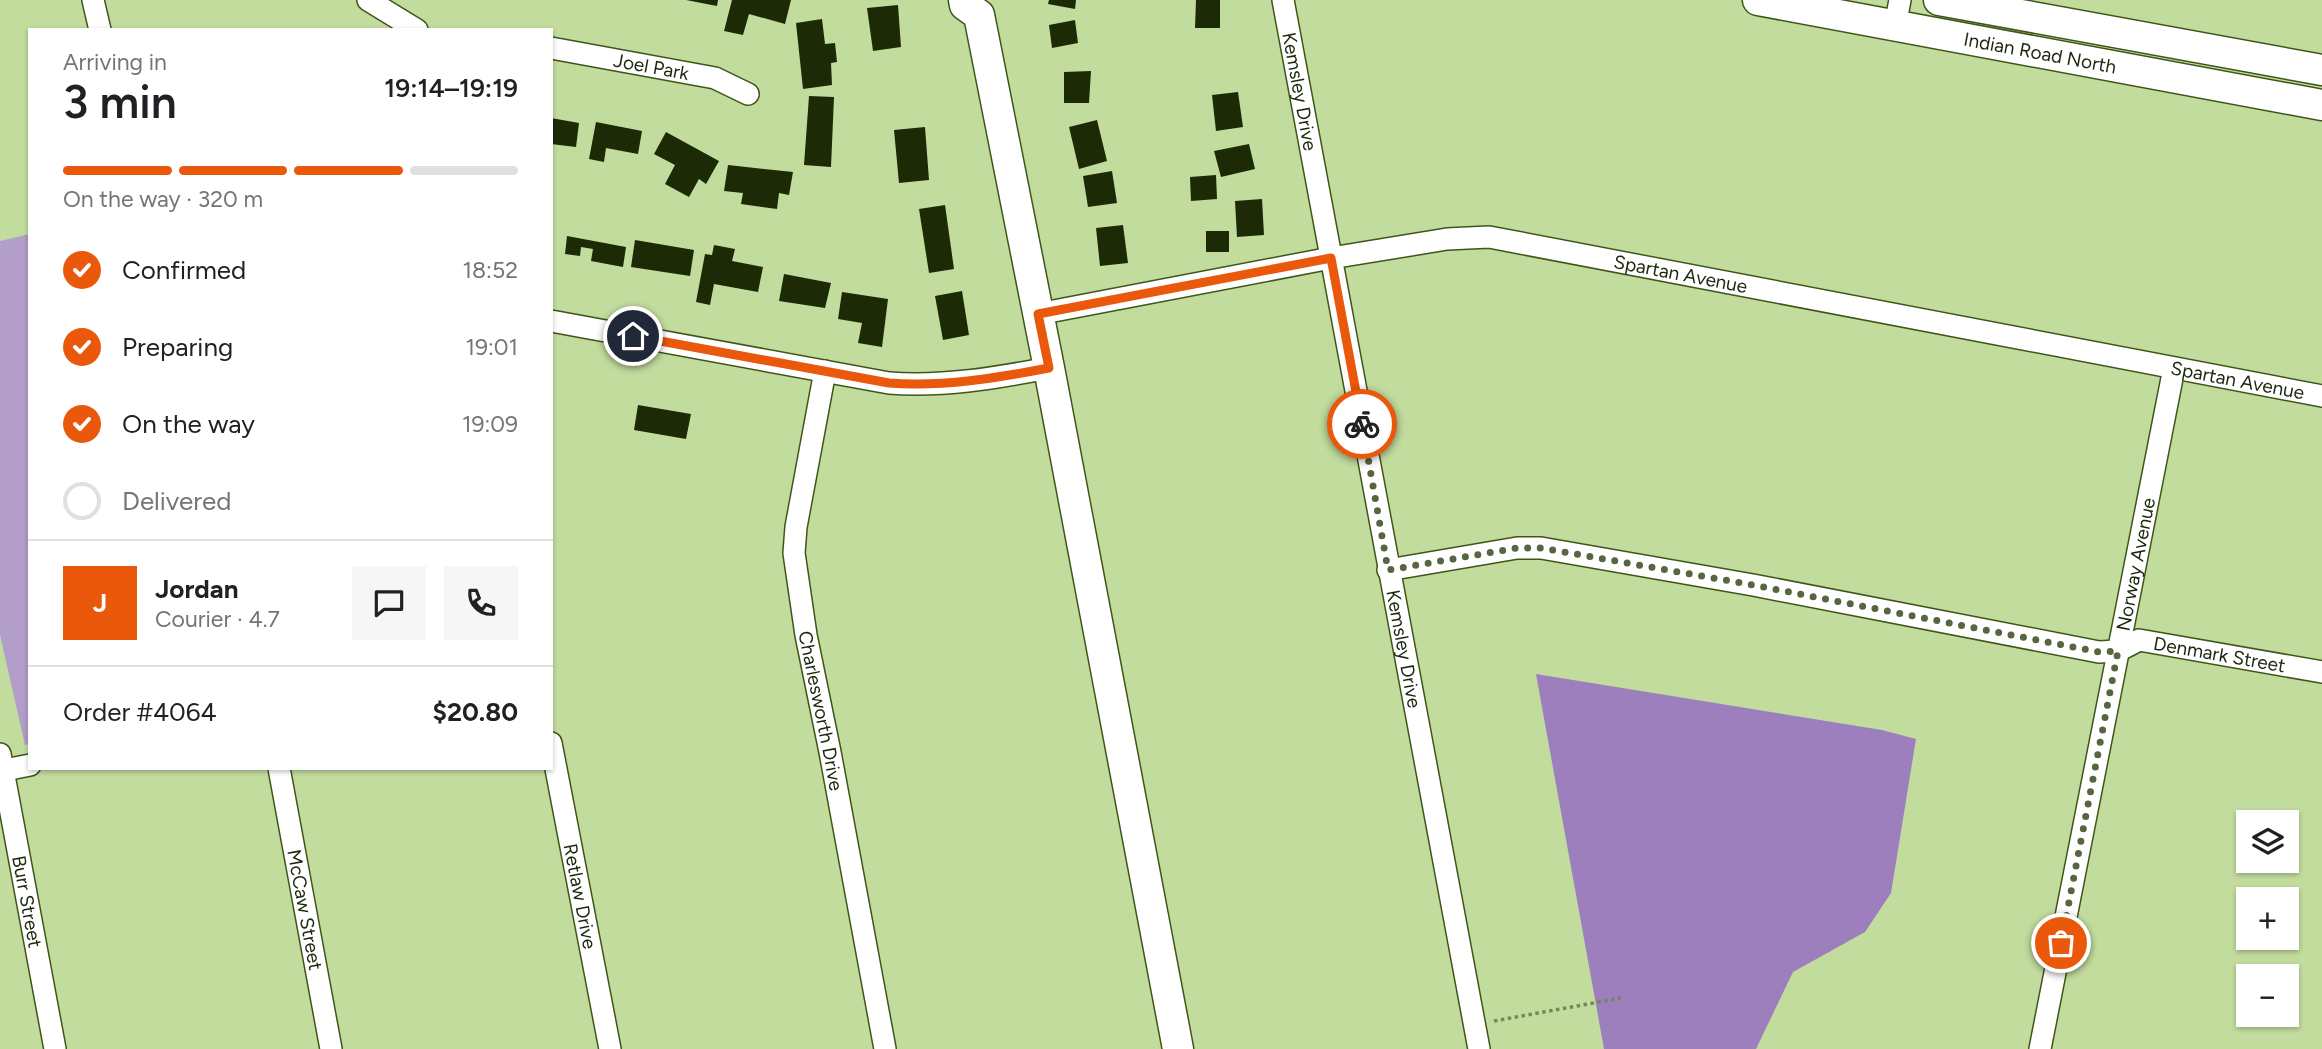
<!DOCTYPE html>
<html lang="en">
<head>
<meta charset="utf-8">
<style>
	body { margin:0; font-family:Figtree,sans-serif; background:#f6f6f6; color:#202124; height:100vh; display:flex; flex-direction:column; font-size:26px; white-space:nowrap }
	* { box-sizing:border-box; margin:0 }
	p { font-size:23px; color:#757577 }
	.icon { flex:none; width:38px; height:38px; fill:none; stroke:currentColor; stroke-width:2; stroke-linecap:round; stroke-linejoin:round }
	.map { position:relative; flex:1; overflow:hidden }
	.details { position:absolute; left:28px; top:28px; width:525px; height:742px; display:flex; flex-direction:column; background:#fff; border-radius:0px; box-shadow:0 2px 5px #0004 }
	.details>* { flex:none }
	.fabs { position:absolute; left:2236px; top:810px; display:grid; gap:14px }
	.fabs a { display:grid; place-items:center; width:63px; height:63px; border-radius:0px; background:#fff; box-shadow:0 2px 5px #0004; font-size:35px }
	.pin { position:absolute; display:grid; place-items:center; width:60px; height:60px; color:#fff; margin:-30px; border:4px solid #fff; border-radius:50%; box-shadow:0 2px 7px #0007 }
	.courier { position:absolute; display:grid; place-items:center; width:70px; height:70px; margin:-35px; border:5px solid #ea580c; border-radius:50%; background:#fff; color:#222; box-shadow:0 2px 9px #0007 }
	.head em { font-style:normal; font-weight:600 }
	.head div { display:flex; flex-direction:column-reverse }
	.head { display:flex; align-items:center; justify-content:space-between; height:119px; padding:0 35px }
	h1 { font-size:46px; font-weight:600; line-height:52px }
	.bar { display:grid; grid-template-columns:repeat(4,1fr); gap:10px 7px; align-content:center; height:84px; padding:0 35px }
	.bar i { height:9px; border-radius:5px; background:#e0e0e0 }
	.bar .active { background:#ea580c }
	.bar p { grid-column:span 4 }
	.line { display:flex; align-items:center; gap:18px; padding:0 35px; border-top:2px solid #e0e0e0 }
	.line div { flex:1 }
	.round { display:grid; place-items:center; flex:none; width:74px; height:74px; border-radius:0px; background:#f6f6f6 }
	ol { padding:0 35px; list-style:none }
	li { display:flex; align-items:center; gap:21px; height:77px }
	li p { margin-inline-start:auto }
	li .icon { padding:7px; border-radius:50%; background:#ea580c; color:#fff; stroke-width:4 }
	li:last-child { color:#757577 }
	li i { width:38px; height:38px; border:4px solid #e0e0e0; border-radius:50% }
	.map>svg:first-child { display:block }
	.green { fill:#b29ec9 }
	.forest { fill:#9e7fbe }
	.building { fill:#1d2a06 }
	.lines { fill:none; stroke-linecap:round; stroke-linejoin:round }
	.street-casing { stroke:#40551a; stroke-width:24 }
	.secondary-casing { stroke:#40551a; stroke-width:33 }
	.path { stroke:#74875a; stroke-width:3.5; stroke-dasharray:3.5 3.5; stroke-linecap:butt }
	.street { stroke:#fff; stroke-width:21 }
	.secondary { stroke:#fff; stroke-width:30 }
	.done { stroke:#576640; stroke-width:7; stroke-dasharray:0 12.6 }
	.route { stroke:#ea580c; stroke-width:9 }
	.labels { text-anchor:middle; stroke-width:7; stroke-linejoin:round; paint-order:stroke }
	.street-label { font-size:19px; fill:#1d270e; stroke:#eaf8d8 }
</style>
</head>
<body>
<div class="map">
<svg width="2322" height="1049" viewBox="0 0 2322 1049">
	<rect width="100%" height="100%" fill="#c2dc9d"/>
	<!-- green -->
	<polygon class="green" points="30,234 30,744 25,745 0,635 0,241"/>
	<!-- forest -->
	<polygon class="forest" points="1536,674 1882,730 1916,739 1891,893 1865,932 1793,972 1756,1049 1604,1049"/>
	<!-- building -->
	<g class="building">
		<polygon points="686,0 718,0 717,6"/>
		<polygon points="732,0 791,0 785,24 749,14 743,35 724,31"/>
		<polygon points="1049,0 1076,0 1075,9 1048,4"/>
		<polygon points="1196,0 1220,0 1220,28 1195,28"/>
		<polygon points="898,5 901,47 873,51 867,8"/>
		<polygon points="822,19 825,44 835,43 837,62 831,63 832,85 803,89 796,23"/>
		<polygon points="1075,20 1078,43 1052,48 1049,25"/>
		<polygon points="1091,71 1089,103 1064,103 1064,72"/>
		<polygon points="1238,92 1243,127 1216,131 1212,95"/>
		<polygon points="809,96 834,97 831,167 804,165"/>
		<polygon points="551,118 579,123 576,147 551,144"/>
		<polygon points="1097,120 1107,161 1079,169 1069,127"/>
		<polygon points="596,122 642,131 638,154 606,148 604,162 589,159"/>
		<polygon points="925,127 929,180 899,183 894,130"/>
		<polygon points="666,132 719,161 706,184 699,179 689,197 665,184 675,165 654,154"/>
		<polygon points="1249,144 1255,169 1221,177 1214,151"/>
		<polygon points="728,165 793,172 789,195 779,193 777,209 741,204 743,193 724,191"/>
		<polygon points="1112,171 1117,203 1088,207 1083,176"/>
		<polygon points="1216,175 1217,199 1191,201 1190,177"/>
		<polygon points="1262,199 1264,235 1237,237 1235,201"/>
		<polygon points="945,205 954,269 929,273 919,209"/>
		<polygon points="1123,225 1128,263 1100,266 1096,228"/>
		<rect x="1206" y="231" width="23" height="21"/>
		<polygon points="567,236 626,247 623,267 591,261 593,249 581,247 580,256 565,254"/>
		<polygon points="635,240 694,250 690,276 631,267"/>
		<polygon points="714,245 735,249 732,261 763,267 758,292 714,284 710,305 696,302 705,254 712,255"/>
		<polygon points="784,274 831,283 825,308 779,301"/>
		<polygon points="962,291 969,335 943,340 935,296"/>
		<polygon points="842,292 888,299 882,347 858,343 862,323 838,319"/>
		<polygon points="638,405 691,414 686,439 634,430"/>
	</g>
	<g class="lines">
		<defs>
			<g id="street">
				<polyline points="93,0 100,30"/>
				<polyline points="368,0 417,30"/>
				<path id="s1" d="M1283,0L1479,1049"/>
				<polyline points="1895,26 1900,0"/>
				<path id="s2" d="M551,48L715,78L748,94"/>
				<path id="s3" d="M1038,314L1331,258L1447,239L1489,237L2322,396"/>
				<path d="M551,321L889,383C944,387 995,378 1049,368"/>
				<path id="s4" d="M825,371L796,527L794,553L806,635L830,752L885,1049"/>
				<path id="s5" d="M1388,570L1517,548H1541L1753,585L2099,652L2118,651L2139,640L2322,672"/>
				<path id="s6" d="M551,743L610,1049"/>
				<path id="s7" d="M0,754L55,1049"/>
				<path id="s8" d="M279,768L331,1049"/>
				<polyline points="0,771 30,765"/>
				<path id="s9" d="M2040,1049L2174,368"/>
			</g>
			<g id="secondary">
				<polyline points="964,0 965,5 979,15 1049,368 1178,1049"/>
				<path id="s10" d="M1758,0L2322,105"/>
				<polyline points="1939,0 2322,70"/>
			</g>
		</defs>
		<!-- street casing -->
		<use href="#street" class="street-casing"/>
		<!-- secondary casing -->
		<use href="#secondary" class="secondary-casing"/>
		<!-- path -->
		<polyline class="path" points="1494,1021 1621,998"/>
		<!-- street -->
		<use href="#street" class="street"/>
		<!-- secondary -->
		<use href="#secondary" class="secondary"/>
	</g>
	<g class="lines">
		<!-- done -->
		<polyline class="done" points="1362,424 1388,570 1517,548 1541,548 1753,585 2099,652 2118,651 2061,943"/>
		<!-- route -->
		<path class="route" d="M633,336L889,383C944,387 996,378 1049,368L1038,314L1331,258L1362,424"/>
	</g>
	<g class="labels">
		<!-- street labels -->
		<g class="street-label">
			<text dy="7" stroke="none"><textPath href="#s10" startOffset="287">Indian Road North</textPath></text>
			<text dy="7" stroke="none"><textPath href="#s2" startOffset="102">Joel Park</textPath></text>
			<text dy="7" stroke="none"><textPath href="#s1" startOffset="93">Kemsley Drive</textPath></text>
			<text dy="7" stroke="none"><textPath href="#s3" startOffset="653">Spartan Avenue</textPath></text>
			<text dy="7" stroke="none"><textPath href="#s3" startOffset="1220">Spartan Avenue</textPath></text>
			<text dy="7" stroke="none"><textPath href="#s9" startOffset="494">Norway Avenue</textPath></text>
			<text dy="7" stroke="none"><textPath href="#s1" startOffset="660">Kemsley Drive</textPath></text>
			<text dy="7" stroke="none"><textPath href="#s5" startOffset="847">Denmark Street</textPath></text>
			<text dy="7" stroke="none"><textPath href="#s4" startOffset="345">Charlesworth Drive</textPath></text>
			<text dy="7" stroke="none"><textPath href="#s6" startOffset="156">Retlaw Drive</textPath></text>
			<text dy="7" stroke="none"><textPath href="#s7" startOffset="150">Burr Street</textPath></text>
			<text dy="7" stroke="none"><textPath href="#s8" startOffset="144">McCaw Street</textPath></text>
		</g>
	</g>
</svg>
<div class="fabs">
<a><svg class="icon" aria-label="layers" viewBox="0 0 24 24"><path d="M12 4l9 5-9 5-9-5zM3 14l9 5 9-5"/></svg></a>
<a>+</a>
<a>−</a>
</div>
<div class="pin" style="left:2061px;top:943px;background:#ea580c"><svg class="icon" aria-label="bag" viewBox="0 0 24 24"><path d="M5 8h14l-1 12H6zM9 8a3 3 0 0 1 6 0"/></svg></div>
<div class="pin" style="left:633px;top:336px;background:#1f2937"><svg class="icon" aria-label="home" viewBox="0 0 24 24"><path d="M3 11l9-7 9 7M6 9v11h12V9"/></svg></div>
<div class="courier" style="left:1362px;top:424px"><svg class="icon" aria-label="bike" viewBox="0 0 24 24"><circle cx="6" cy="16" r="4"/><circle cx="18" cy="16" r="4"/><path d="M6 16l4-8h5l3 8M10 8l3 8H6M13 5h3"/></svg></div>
<section class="details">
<div class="head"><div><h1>3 min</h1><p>Arriving in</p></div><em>19:14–19:19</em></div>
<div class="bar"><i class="active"></i><i class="active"></i><i class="active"></i><i></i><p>On the way · 320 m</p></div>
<ol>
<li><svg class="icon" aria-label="check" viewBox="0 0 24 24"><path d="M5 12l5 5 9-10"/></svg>Confirmed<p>18:52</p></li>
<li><svg class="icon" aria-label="check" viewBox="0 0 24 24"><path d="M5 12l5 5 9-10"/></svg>Preparing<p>19:01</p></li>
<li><svg class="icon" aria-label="check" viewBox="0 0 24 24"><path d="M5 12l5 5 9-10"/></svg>On the way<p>19:09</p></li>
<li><i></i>Delivered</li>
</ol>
<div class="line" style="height:126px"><b class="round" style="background:#ea580c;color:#fff">J</b><div><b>Jordan</b><p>Courier · 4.7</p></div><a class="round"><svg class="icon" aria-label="chat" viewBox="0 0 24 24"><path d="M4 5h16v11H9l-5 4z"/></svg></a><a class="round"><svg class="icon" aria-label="phone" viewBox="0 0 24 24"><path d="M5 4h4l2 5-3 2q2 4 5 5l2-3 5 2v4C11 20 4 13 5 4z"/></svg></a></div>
<div class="line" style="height:91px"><div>Order #4064</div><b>$20.80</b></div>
</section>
</div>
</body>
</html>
